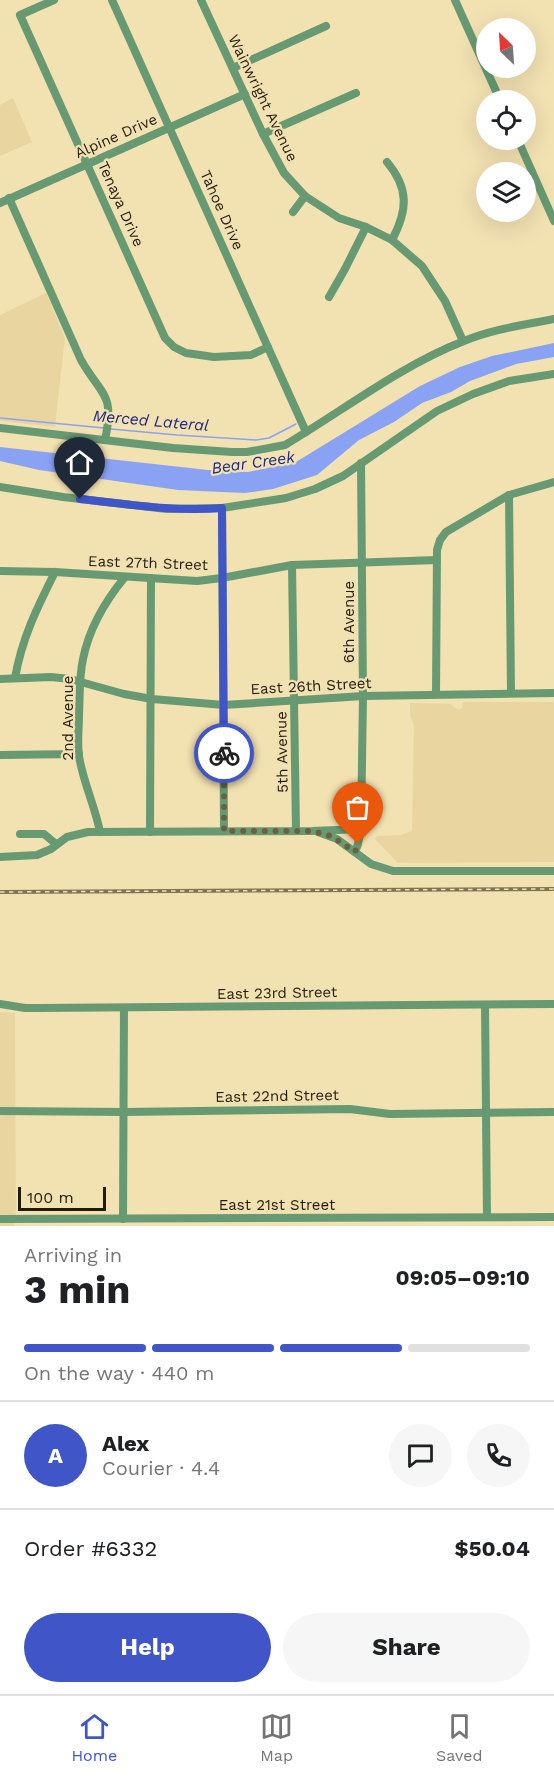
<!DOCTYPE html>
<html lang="en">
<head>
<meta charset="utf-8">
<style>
	body { margin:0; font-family:"Work Sans",sans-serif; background:#f6f6f6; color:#202124; height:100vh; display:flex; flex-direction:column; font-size:22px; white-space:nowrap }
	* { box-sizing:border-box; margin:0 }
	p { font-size:20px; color:#757577 }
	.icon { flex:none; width:33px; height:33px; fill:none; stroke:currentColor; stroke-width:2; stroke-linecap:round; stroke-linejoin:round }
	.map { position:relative; height:1226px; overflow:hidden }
	.sheet { display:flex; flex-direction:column; background:#fff; flex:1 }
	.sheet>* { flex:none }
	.needle { width:39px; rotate:335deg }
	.controls { position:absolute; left:476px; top:18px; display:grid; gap:12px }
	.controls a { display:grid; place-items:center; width:60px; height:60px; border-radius:50%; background:#fff; box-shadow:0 6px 24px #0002; font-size:30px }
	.scale { position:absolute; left:18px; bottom:15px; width:88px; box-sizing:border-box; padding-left:6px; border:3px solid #221b09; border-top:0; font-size:16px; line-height:21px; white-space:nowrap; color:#221b09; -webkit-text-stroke:4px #f2e1b1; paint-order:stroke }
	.pin { position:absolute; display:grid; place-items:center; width:51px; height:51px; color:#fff; margin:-62px -26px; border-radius:50% 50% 50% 0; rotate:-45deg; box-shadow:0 0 6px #0007 }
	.pin .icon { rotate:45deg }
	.courier { position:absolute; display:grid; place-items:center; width:60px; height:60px; margin:-30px; border:4px solid #3f55c8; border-radius:50%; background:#fff; color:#222; box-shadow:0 2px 8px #0007 }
	.overview em { font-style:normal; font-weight:700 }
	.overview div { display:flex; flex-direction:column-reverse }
	.overview { display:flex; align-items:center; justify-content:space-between; height:102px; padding:0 24px }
	h1 { font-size:39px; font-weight:700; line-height:45px }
	.bar { display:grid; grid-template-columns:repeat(4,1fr); gap:9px 6px; align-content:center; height:72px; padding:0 24px }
	.bar i { height:8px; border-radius:4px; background:#e0e0e0 }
	.bar .active { background:#3f55c8 }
	.bar p { grid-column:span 4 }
	.line { display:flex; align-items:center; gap:15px; padding:0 24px; border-top:2px solid #e0e0e0 }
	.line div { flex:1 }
	.round { display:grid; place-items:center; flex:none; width:63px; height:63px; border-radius:32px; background:#f6f6f6 }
	.button { display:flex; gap:12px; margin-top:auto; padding:12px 24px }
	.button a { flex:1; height:69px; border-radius:36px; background:#3f55c8; color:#fff; font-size:24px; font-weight:700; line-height:69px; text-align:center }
	.button a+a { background:#f6f6f6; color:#202124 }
	.dock { display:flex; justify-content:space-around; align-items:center; height:84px; border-top:2px solid #e0e0e0; background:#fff; font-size:16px; color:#757577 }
	.dock a { display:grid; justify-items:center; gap:3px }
	.dock .active { color:#3f55c8 }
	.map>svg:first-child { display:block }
	.built { fill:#e9d59f }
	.water { fill:#8aa2f3 }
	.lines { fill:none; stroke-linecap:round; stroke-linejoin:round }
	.stream { stroke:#8aa2f3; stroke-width:1.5 }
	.minor { stroke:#679a72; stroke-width:8 }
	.rail-casing { stroke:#7f7454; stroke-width:4 }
	.rail { stroke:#f2e1b1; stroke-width:1.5; stroke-dasharray:4.5; stroke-linecap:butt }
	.done { stroke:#6b6044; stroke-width:6; stroke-dasharray:0 10.8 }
	.route { stroke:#3f55c8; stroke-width:8 }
	.labels { text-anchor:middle; stroke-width:4.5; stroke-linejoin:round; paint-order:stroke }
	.street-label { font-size:15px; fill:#221b09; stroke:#f2e1b1 }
	.water-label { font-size:16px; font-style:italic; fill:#1d2783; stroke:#f2e1b1 }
</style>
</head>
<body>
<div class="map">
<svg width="554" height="1226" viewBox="0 0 554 1226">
	<rect width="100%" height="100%" fill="#f2e1b1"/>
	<!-- built -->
	<g class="built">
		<polygon points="13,98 32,142 0,156 0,105"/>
		<polygon points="46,293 65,338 55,427 0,421 0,315"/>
		<polygon points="463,702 554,702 554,862 398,863 375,839 377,836 401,835 412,831 414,726 410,715 410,703 450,704 458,710 462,708"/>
		<polygon points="0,1012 15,1013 16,1209 14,1226 0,1226"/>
	</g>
	<!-- water -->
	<polygon class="water" points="554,343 554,357 516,364 470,381 451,392 422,403 394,422 359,440 317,475 273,489 245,493 178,490 39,470 0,461 0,447 208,470 248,472 296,462 420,386 460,367 492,356"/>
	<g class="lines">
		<!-- stream -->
		<g class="stream">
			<polyline points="0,418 104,428"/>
			<polyline points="111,429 177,435 256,440 269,438 296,424"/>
		</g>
		<!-- minor -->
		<g class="minor">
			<polyline points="54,0 20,15 165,338 174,347 186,353 214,357 251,355 268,347"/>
			<polyline points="112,0 306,432"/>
			<polyline points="201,0 263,134 284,173 305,196 339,218 366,227 392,240 422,266 445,301 463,341"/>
			<polyline points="455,0 500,100"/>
			<polyline points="233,68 326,26"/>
			<polyline points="263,134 356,93"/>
			<polyline points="518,140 554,221"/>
			<path d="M387,162C409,188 408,210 392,240"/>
			<path d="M9,198L81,360C102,397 115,392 105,440"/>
			<polyline points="0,203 245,94"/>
			<polyline points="293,212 305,196"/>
			<polyline points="329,297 345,269 366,227"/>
			<path d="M0,428L173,448L232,452H247L285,445C344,410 400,366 464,341C493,329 524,325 554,319"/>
			<polyline points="0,487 63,497 167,509 222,508 286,498 315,489 343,476 437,411 473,394 509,381 554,374"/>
			<polyline points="509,495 511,693"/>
			<polyline points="222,508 224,831"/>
			<polyline points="292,565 296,831"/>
			<polyline points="0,571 55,572 197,581 222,578 292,565 437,560"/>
			<path d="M15,678C22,638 37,608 55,572"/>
			<polyline points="0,679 51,677 70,679 124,694 152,699 224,705 363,696 554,693"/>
			<polyline points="436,694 437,550 440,540 446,532 509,495 554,482"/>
			<polyline points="0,755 79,754"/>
			<path d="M100,832C95,806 83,782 79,756C77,743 79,728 79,714C80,696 79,677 83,659C89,629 106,600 125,577"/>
			<polyline points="150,832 151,578"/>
			<polyline points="318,832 337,839 371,864 393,871 554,871"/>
			<polyline points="20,834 44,834 56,844"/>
			<polyline points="355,852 358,844 361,829 363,696 361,463"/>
			<polyline points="0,857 37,855 51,849 67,837 88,832 312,831 361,829"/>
			<polyline points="0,1004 25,1008 40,1008 554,1004"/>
			<polyline points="485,1005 487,1217"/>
			<polyline points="0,1111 124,1112 350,1109 390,1114 554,1112"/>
			<polyline points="0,1219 554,1217"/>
			<polyline points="123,1219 124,1008"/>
		</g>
		<defs>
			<polyline id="rail" points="0,892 554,889"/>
		</defs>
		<!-- rail casing -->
		<use href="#rail" class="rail-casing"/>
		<!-- rail -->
		<use href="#rail" class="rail"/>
	</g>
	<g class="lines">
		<!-- done -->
		<polyline class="done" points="224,753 224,831 312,831 331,836 355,852 358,844"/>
		<!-- route -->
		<path class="route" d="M80,499C127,504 174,512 222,508L224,753"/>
	</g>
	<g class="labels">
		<!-- street labels -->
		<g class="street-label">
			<text transform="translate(263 98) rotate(64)" y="5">Wainwright Avenue</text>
			<text transform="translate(116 136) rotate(-24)" y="5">Alpine Drive</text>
			<text transform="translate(121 204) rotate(66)" y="5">Tenaya Drive</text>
			<text transform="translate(222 210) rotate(66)" y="5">Tahoe Drive</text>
			<text transform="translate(148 563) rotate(2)" y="5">East 27th Street</text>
			<text transform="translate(349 622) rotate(-90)" y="5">6th Avenue</text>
			<text transform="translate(311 686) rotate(-3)" y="5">East 26th Street</text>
			<text transform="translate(68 718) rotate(-90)" y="5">2nd Avenue</text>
			<text transform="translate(282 752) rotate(-91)" y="5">5th Avenue</text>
			<text transform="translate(277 993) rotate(-1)" y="5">East 23rd Street</text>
			<text transform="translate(277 1096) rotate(-1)" y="5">East 22nd Street</text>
			<text x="277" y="1210">East 21st Street</text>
		</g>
		<!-- water labels -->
		<g class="water-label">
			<text transform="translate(151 420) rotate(5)" y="6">Merced Lateral</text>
			<text transform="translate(253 462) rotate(-8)" y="6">Bear Creek</text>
		</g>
	</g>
</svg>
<div class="controls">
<a><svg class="needle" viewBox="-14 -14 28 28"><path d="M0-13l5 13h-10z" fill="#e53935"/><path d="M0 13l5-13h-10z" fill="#757577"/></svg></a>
<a><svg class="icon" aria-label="locate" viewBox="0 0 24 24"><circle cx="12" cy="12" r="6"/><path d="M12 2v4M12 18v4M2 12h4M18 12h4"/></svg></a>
<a><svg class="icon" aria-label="layers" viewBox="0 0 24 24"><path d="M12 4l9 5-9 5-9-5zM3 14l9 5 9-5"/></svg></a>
</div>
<div class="scale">100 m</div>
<div class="pin" style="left:358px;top:844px;background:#ea580c"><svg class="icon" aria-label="bag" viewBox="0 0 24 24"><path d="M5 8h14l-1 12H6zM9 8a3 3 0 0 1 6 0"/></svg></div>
<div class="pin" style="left:80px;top:499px;background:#1f2937"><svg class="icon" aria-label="home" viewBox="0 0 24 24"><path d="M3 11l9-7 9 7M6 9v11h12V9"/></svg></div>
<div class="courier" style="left:224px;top:753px"><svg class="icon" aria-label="bike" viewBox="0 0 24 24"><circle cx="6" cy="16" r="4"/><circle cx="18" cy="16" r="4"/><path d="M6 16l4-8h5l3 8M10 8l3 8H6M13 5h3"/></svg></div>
</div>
<section class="sheet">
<div class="overview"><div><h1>3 min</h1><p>Arriving in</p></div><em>09:05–09:10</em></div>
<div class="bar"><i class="active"></i><i class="active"></i><i class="active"></i><i></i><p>On the way · 440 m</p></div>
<div class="line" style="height:108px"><b class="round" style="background:#3f55c8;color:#fff">A</b><div><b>Alex</b><p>Courier · 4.4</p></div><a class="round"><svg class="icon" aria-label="chat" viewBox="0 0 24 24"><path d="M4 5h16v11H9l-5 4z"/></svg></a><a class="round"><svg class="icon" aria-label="phone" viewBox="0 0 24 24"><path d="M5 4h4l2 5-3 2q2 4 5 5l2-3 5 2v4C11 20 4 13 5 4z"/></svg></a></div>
<div class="line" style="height:78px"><div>Order #6332</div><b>$50.04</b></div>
<div class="button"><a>Help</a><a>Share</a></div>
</section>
<nav class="dock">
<a class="active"><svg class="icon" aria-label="home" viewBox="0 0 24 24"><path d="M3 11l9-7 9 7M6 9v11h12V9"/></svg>Home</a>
<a><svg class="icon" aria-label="map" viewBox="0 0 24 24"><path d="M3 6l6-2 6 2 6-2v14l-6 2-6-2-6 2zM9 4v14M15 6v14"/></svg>Map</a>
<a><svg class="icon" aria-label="saved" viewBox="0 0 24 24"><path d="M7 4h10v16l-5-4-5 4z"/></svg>Saved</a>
</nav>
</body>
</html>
